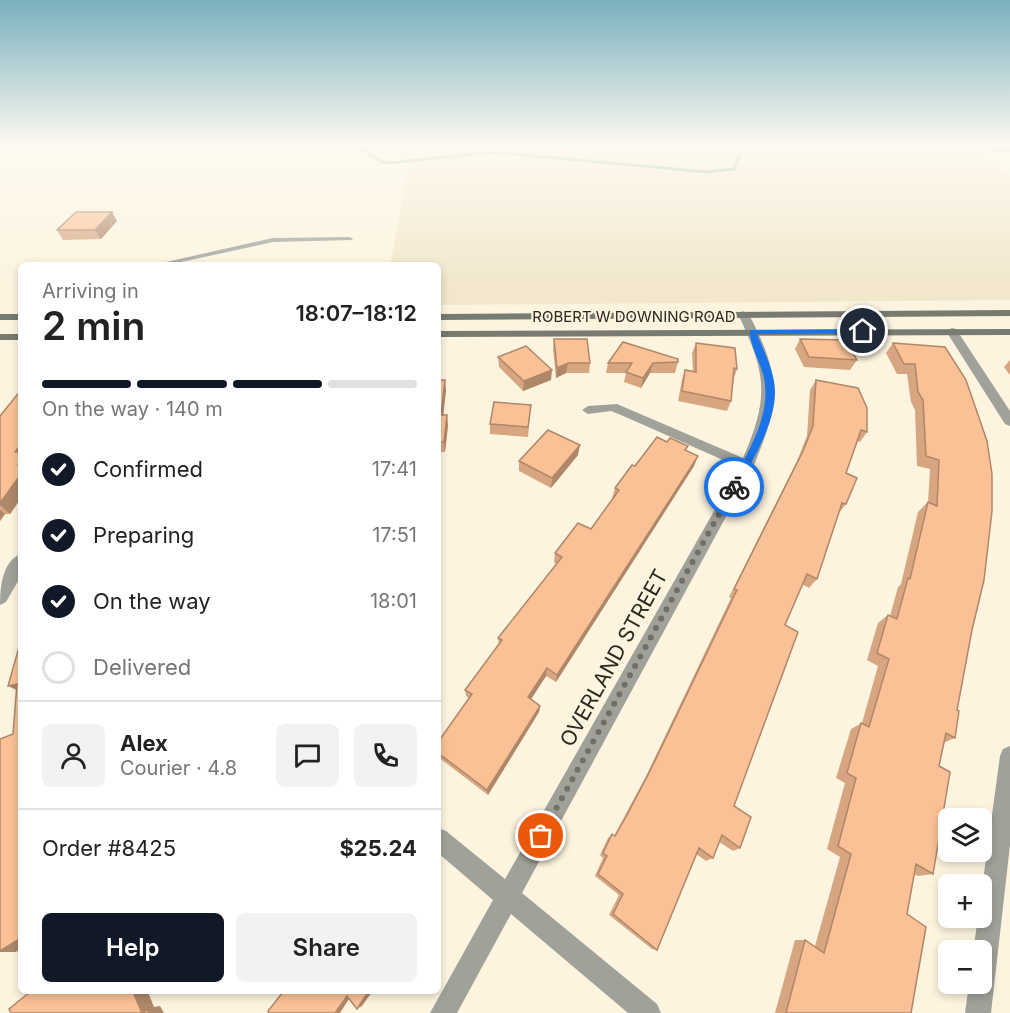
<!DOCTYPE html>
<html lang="en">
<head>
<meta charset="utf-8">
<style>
	body { margin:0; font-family:Inter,sans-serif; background:#f2f2f2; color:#222; height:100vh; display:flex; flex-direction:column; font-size:22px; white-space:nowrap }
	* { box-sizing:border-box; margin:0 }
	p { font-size:20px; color:#767676 }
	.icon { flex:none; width:33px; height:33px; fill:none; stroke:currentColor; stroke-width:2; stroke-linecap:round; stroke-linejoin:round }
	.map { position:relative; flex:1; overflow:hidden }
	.side { position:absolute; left:18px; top:262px; width:423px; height:732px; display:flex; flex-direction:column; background:#fff; border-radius:9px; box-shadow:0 3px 9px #0003 }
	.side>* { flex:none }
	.controls { position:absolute; left:938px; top:808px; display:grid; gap:12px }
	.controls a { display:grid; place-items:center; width:54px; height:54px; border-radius:9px; background:#fff; box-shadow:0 3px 9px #0003; font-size:30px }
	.pin { position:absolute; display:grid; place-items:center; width:51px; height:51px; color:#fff; margin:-26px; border:3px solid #fff; border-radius:50%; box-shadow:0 2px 6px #0007 }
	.courier { position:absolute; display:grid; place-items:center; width:60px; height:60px; margin:-30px; border:4px solid #1a73e8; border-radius:50%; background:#fff; color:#222; box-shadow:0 2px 8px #0007 }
	.headline em { font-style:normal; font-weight:600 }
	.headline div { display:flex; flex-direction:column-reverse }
	.headline { display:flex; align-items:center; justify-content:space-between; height:102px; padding:0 24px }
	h1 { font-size:39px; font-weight:600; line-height:45px }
	.bar { display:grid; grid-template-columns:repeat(4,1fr); gap:9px 6px; align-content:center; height:72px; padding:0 24px }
	.bar i { height:8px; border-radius:4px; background:#e0e0e0 }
	.bar .active { background:#111827 }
	.bar p { grid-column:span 4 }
	.line { display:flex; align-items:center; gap:15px; padding:0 24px; border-top:2px solid #e0e0e0 }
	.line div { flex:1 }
	.round { display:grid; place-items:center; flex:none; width:63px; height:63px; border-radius:9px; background:#f2f2f2 }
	ol { padding:0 24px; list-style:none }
	li { display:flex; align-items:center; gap:18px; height:66px }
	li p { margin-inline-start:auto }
	li .icon { padding:6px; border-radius:50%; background:#111827; color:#fff; stroke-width:4 }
	li:last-child { color:#767676 }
	li i { width:33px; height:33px; border:3px solid #e0e0e0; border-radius:50% }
	.primary-button { display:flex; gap:12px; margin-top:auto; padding:12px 24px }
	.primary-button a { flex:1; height:69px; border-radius:9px; background:#111827; color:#fff; font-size:24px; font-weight:600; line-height:69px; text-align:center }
	.primary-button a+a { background:#f2f2f2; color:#222 }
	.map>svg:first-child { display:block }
	.built { fill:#f2e7cc }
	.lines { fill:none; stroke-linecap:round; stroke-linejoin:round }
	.stream { stroke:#70a97f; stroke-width:3 }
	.lane { fill:#a0a29a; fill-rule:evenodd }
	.street { fill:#a0a29a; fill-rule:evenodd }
	.secondary { fill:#787b6f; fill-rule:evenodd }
	.wall { fill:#d7a681 }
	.shaded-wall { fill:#af8769 }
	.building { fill:#fac196; stroke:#af8769; stroke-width:1.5 }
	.route { fill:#1a73e8 }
	.done { stroke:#746f63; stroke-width:6; stroke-dasharray:0 10.8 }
	.labels { text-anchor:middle; stroke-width:4.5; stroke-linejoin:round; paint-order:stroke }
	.far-street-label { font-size:15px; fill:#2b2820; stroke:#fcf4df }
	.near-street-label { font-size:21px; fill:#2b2820; stroke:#fcf4df }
</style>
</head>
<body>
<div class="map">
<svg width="1010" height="1013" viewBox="0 0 1010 1013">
	<rect width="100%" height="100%" fill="#fcf4df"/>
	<!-- built -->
	<polygon class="built" points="319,145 968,145 1010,176 1010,300 438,305 438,266 390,265 410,160"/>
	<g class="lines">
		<!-- stream -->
		<polyline class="stream" points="362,149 382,162 390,163 492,152 707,172 734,169 741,151 754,145"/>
		<!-- lane -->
		<g class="lane">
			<polygon points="970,145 991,148 1010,148 1010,152 991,152"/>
			<polygon points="350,237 353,239 352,240 273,242 163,266 148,266 273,238"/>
		</g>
		<!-- street -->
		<g class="street">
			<path d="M743,311C751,314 754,325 758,333C783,384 775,415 754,465L522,893L657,1004L661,1013H628L511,914L457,1013H430L493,900L438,853V828L446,831L505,879L739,467L621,415L611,411L588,414L582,410L588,406L617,404L743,458C770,396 766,373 738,314Z"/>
			<polygon points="952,328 956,329 1010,411 1010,426 1005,424 946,331"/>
			<path d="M21,554V576L6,602L0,605C0,588 2,561 21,554Z"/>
			<polygon points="1010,746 1010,845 991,1013 965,1013 969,984 981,984 981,951 973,951 978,918 981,918 981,895 1000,756 1003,749"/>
		</g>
		<!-- secondary -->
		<g class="secondary">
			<polygon points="999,145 1008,145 1010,152"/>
			<polygon points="1010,310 1010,316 438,320 438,314"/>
			<rect x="0" y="314" width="21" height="6"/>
			<polygon points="1010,329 1010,335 438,337 438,331"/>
			<rect x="0" y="334" width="21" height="6"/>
		</g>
	</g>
	<!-- wall -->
	<g class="wall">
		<polygon points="117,221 101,239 63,240 57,230"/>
		<polygon points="554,339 590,363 589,373 566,373 556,378 553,349"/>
		<polygon points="800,339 857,360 850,370 804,367 795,349"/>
		<polygon points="696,343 737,369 734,378 731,401 727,411 678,401 682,380 685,370 693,371 692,353"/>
		<polygon points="893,343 945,347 972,630 957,710 955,738 943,743 939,766 933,874 918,876 914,874 907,914 911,1013 775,1013 795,940 805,940 815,946 840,857 827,849 845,783 836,778 851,729 862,723 878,666 867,660 878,623 888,615 890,616 898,587 901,584 918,512 928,502 930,469 917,466 915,410 911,402 907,374 897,374 886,353"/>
		<polygon points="498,357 551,380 523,391 499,367"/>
		<polygon points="1010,360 1010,375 1004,367"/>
		<polygon points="678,362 675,373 650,373 641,388 624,382 626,373 606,373 608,363"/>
		<polygon points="438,380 446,390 443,415 448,425 445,452 438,452"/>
		<polygon points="816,380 867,432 860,442 858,441 846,473 846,504 839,513 817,579 809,588 802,584 785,625 734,806 740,848 733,851 719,842 713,858 706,861 696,854 657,950 652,949 609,915 619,895 595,876 603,858 600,855 608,838 612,834 614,836 623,819 646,776 731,598 729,597 797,461 807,436 810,390"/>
		<polygon points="21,390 21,498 10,514 5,514 0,521 0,416"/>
		<polygon points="530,415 528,437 490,434 490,424"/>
		<polygon points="686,451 694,466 556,682 546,676 531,699 540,706 539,712 488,795 438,757 438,742 469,698 466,696 465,690 499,645 498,638 556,564 554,562 555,553 591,529 613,498 612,498 615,488 635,466"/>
		<polygon points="578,455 551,488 519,471 519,461"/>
	</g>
	<!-- shaded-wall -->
	<g class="shaded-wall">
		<polygon points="112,212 117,221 101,239 95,230"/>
		<polygon points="568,363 566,373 556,378 557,368"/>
		<polygon points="653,363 650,373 641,388 643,378"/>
		<polygon points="552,370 551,380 523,391 524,381"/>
		<polygon points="445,380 446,390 442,425 441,415"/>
		<polygon points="447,415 448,425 445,452 444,442"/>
		<polygon points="21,444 21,458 15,452"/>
		<polygon points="580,445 578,455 551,488 552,478"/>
		<polygon points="698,456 694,466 556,682 557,675"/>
		<polygon points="21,474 21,498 10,514 0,505 0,503"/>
		<polygon points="0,510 5,514 0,521"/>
		<polygon points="547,668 546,676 528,704 528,697"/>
		<polygon points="17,684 21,692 8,686"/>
		<polygon points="540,706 539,712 488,795 487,790"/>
		<polygon points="21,938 21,948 16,952 0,952 0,951"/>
		<polygon points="133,992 148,992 154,1007 160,1006 164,1013 142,1013"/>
		<polygon points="368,992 372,992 362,1006 357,1009"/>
		<polygon points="352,994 340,1013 335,1013 347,996"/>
	</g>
	<!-- building -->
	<g class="building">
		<polygon points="76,212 112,212 95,230 57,230"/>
		<polygon points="554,339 587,339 590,363 568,363 557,368"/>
		<polygon points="800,339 845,340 857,360 809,357"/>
		<polygon points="623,342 678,359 678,362 653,363 643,378 626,372 632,363 608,363"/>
		<polygon points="696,343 735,348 737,369 734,368 731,401 682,391 685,370 696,372"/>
		<polygon points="893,343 945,347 966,380 987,441 992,474 992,511 984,580 972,630 957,710 959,711 955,738 946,733 939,766 950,772 933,874 916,864 907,914 926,927 911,1013 786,1013 805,940 824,953 851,854 838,846 856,778 847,773 861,723 869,727 889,659 877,653 888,615 897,619 908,578 910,579 928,502 937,506 939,460 926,456 923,400 918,392 915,364 904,364"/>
		<polygon points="526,346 552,370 524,381 498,357"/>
		<polygon points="438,380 445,380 441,415 447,415 444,442 438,442"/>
		<polygon points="816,380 858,388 867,408 867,432 861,430 846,473 857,478 846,504 842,503 817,579 807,574 785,625 798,632 734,806 751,817 740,848 722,835 713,858 699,848 657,950 613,914 623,894 598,874 607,856 603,853 612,834 615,836 627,815 650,771 737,590 734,589 803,451 813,426"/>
		<polygon points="21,390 21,444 15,452 21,452 21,460 18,465 21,465 21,474 0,503 0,416"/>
		<polygon points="494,402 531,405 528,427 490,424"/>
		<polygon points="548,430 580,445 552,478 519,461"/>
		<polygon points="657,437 667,442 670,438 688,446 685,450 698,456 557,675 547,668 528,697 540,706 487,790 438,753 438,742 472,694 465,690 502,640 498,638 562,557 555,553 578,523 591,529 619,490 615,488 632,465 635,466"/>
		<polygon points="21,640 21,938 0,951 0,739 13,734 17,684 8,686"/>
		<polygon points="30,992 133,992 142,1013 11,1013 9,1009"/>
		<polygon points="283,992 368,992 357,1009 347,996 335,1013 269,1013 268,1011"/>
		<polygon points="147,1009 149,1013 143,1013"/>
	</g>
	<!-- sky -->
	<linearGradient id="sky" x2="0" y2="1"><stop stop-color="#78b0be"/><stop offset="0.51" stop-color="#fefaf1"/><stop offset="1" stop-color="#fefaf1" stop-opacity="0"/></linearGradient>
	<rect width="1010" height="287" fill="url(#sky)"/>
	<!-- route -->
	<path class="route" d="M863,329L866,333L757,334C764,352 775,372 775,392C775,425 753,458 739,487L731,490L730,487C746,454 772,417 764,378C761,363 749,345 750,330Z"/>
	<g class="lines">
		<!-- done -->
		<polyline class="done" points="541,836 734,487"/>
	</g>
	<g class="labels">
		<!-- far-street labels -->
		<g class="far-street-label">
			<text x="634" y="322">ROBERT W DOWNING ROAD</text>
		</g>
		<!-- near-street labels -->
		<g class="near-street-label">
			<text transform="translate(614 658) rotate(-61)" y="7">OVERLAND STREET</text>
		</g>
	</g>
</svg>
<div class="controls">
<a><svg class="icon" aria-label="layers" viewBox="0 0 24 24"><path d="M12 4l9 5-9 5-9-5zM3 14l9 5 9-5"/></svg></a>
<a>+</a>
<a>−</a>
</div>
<div class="pin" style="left:541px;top:836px;background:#ea580c"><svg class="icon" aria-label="bag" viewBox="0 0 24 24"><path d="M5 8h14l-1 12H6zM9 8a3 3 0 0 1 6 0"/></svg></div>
<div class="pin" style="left:863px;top:331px;background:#1f2937"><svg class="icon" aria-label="home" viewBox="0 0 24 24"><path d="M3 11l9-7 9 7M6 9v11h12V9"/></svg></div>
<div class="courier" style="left:734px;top:487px"><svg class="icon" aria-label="bike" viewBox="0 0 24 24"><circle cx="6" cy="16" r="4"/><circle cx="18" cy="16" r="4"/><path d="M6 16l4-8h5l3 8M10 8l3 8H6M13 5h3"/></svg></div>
<section class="side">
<div class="headline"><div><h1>2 min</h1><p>Arriving in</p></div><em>18:07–18:12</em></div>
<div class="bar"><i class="active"></i><i class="active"></i><i class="active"></i><i></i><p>On the way · 140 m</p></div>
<ol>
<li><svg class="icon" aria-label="check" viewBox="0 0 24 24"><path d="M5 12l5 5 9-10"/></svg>Confirmed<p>17:41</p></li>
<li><svg class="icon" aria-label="check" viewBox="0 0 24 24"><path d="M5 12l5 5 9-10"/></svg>Preparing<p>17:51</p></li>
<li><svg class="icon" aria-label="check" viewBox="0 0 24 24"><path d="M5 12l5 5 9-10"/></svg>On the way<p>18:01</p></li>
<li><i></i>Delivered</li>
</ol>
<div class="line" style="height:108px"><a class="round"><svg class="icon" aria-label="person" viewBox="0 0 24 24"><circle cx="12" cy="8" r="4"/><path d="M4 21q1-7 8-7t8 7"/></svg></a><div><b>Alex</b><p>Courier · 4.8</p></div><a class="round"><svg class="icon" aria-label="chat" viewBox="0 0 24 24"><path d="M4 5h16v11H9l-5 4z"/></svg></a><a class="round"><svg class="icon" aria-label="phone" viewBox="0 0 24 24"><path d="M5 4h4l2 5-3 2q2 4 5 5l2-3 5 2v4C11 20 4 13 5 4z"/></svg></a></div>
<div class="line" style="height:78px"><div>Order #8425</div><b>$25.24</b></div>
<div class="primary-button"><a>Help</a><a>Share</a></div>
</section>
</div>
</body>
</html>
